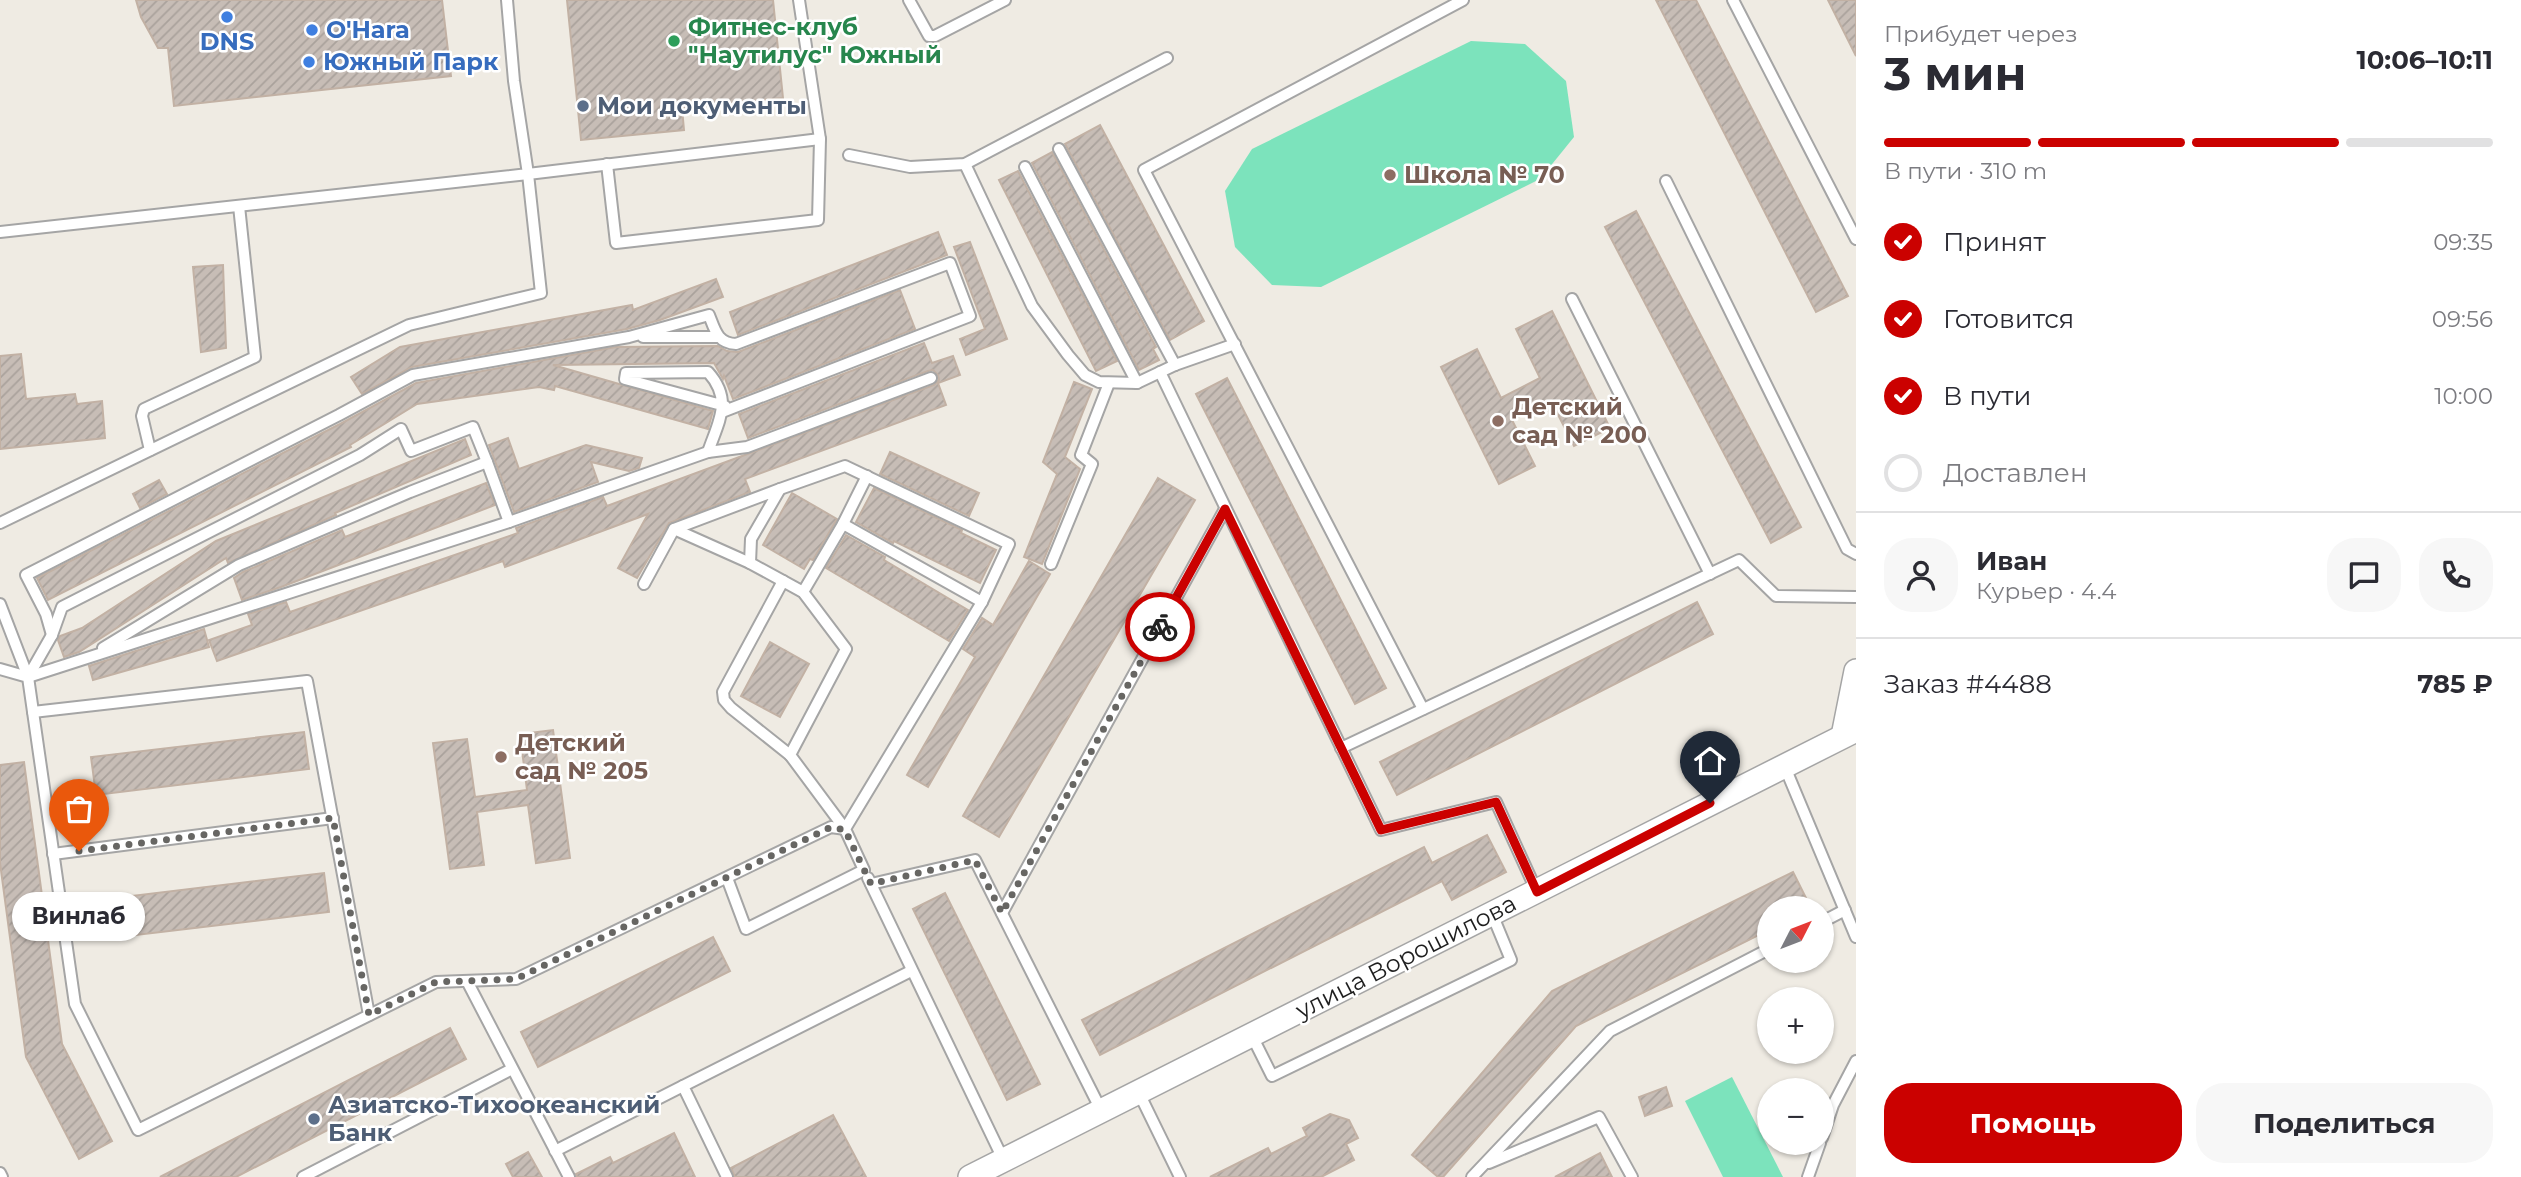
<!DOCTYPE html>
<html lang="ru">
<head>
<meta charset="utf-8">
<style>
	body { margin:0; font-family:Montserrat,sans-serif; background:#f7f7f7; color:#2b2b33; height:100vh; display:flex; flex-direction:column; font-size:26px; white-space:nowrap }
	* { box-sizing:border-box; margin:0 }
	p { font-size:23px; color:#7c7c81 }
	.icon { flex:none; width:38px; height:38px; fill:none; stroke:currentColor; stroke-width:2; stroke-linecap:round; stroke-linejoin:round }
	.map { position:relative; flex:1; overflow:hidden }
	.details { display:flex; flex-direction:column; background:#fff; width:665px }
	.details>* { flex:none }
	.needle { width:46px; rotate:48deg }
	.fabs { position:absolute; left:1757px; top:896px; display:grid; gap:14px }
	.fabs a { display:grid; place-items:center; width:77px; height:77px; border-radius:50%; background:#fff; box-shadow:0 2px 5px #0004; font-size:35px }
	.pin { position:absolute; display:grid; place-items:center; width:60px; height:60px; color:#fff; margin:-72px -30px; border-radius:50% 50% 50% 0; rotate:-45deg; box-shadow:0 0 7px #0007 }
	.pin .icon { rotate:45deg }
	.courier { position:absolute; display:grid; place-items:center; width:70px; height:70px; margin:-35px; border:5px solid #cb0100; border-radius:50%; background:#fff; color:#222; box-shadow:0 2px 9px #0007 }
	.bubble { position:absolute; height:49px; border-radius:24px; background:#fff; box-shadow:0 2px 5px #0004; font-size:23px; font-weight:700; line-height:49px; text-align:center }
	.headline em { font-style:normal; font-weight:700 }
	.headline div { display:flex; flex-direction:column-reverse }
	.headline { display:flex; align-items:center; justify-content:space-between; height:119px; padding:0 28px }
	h1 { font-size:46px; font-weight:700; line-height:52px }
	.bar { display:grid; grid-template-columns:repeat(4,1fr); gap:10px 7px; align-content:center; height:84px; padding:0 28px }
	.bar i { height:9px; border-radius:5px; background:#e1e1e2 }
	.bar .selected { background:#cb0100 }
	.bar p { grid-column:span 4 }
	.line { display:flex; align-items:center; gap:18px; padding:0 28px; border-top:2px solid #e1e1e2 }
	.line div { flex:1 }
	.round { display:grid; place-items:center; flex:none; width:74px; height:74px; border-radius:28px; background:#f7f7f7 }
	ol { padding:0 28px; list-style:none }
	li { display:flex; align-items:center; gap:21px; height:77px }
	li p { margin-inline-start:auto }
	li .icon { padding:7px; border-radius:50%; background:#cb0100; color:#fff; stroke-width:4 }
	li:last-child { color:#7c7c81 }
	li i { width:38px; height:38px; border:4px solid #e1e1e2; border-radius:50% }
	.action { display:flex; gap:14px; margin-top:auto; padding:14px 28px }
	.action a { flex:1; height:80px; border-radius:28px; background:#cb0100; color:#fff; font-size:28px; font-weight:700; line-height:80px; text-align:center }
	.action a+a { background:#f7f7f7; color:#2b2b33 }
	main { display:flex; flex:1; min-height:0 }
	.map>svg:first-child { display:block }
	.pitch { fill:#7ce3bc }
	.building { fill:url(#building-hatch); stroke:#c2b1a4; stroke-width:2 }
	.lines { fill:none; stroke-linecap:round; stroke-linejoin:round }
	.lane-casing { stroke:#a5a5a5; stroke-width:14 }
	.street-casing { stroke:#a5a5a5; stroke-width:26 }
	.lane { stroke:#fff; stroke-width:10 }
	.street { stroke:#fff; stroke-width:23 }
	.done { stroke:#676663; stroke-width:7; stroke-dasharray:0 12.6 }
	.route { stroke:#cb0100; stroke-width:9 }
	.shop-dot { fill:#3f7fe0; stroke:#fff; stroke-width:2.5 }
	.leisure-dot { fill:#2e9e5b; stroke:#fff; stroke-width:2.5 }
	.service-dot { fill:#5c6f8a; stroke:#fff; stroke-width:2.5 }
	.education-dot { fill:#8d6e63; stroke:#fff; stroke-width:2.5 }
	.labels { text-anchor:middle; stroke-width:5; stroke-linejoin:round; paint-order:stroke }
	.leisure-label { font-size:24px; font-weight:bold; fill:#27864d; stroke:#fff; text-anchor:start }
	.shop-label { font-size:24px; font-weight:bold; fill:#366cbe; stroke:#fff; text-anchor:start }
	.service-label { font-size:24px; font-weight:bold; fill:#4e5e75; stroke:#fff; text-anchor:start }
	.education-label { font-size:24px; font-weight:bold; fill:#785e54; stroke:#fff; text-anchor:start }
	.street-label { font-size:24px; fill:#1e1e1e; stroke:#fff }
</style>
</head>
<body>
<main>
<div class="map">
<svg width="1856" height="1177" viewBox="0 0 1856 1177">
	<defs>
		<pattern id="building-hatch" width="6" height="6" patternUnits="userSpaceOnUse" patternTransform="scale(1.75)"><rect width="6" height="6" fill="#c7bdb6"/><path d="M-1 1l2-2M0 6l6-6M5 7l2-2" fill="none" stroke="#aaa29c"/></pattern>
	</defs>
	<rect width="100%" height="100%" fill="#efebe3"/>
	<!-- pitch -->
	<g class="pitch">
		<polygon points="1471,41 1525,44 1566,81 1574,137 1540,179 1321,287 1272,285 1235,247 1225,191 1252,149"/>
		<polygon points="1732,1077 1783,1177 1723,1177 1685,1101"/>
	</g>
	<!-- building -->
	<g class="building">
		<polygon points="136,0 442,0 451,76 174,106 168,48 158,48 141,17"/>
		<polygon points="567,0 773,0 783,98 682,108 684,130 581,140"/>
		<polygon points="1656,0 1696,0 1848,296 1816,312"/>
		<polygon points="1828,0 1856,0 1856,56"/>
		<polygon points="1100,125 1204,321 1170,340 1065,144"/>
		<polygon points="1052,152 1156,347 1153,349 1159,360 1139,370 1032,163"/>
		<polygon points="1018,171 1117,361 1096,371 999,180"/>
		<polygon points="1636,211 1801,527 1771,543 1605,227"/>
		<polygon points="938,232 947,255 738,335 730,312"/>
		<polygon points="970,242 1007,339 966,355 960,339 985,329 954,247"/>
		<polygon points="223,265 226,348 201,352 193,267"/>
		<polygon points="716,279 723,297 660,320 627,329 412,367 362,394 351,377 400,347 632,305 633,310"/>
		<polygon points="900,290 915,329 733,399 724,376 723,379 714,363 553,365 713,411 708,429 555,386 554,390 539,387 417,404 350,445 351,447 48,600 37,578 340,424 416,383 616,347 718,346 727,351 738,352"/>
		<polygon points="1552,311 1610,428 1574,446 1551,401 1512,420 1535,466 1499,484 1441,367 1477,349 1501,398 1540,378 1516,329"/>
		<polygon points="924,343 932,363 953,356 960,375 938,383 946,405 745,479 750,492 669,523 637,578 618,568 648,514 505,567 503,561 217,661 209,640 252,625 248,614 286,602 290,612 518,533 516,528 603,497 607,506 934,385 939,380 938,375 933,370 928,371 748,438 739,414"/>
		<polygon points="21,354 26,399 75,394 77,404 102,401 105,438 0,449 0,356"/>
		<polygon points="1227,378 1386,688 1355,704 1196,394"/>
		<polygon points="1074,382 1092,389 1065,457 1080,469 1042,564 1024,557 1057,474 1043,462"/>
		<polygon points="508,438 519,469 586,445 642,458 639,468 629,471 591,462 598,482 514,512 489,445"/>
		<polygon points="465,439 471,455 335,513 336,515 228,563 226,558 79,652 64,657 58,640 60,636 82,628 216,541"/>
		<polygon points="890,452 979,493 969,516 880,474"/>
		<polygon points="1158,478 1195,500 999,837 963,816"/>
		<polygon points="159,480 167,494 140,508 133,494"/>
		<polygon points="486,483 495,505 281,587 242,600 234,578 243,572 342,530 345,537"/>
		<polygon points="874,488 962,530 961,533 996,550 980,583 894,541 893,543 856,522"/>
		<polygon points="792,493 837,519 813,560 810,559 804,569 763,545"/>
		<polygon points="846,535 885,557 884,560 968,610 949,641 826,568"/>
		<polygon points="1029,561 1050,574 928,787 907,775 975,657 963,649 982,618 993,625"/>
		<polygon points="1697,602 1713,634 1397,795 1380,762"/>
		<polygon points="204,629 209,647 93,680 89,666"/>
		<polygon points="770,642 809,664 780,717 741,696"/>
		<polygon points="553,730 570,858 536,863 528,805 477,812 484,865 450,869 433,743 467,739 475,797 527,790 520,734"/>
		<polygon points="304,732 309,769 96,795 91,757"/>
		<polygon points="24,762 62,1044 112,1141 79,1159 26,1057 0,863 0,765"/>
		<polygon points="1487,835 1506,872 1452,900 1442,881 1100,1055 1082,1020 1424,847 1432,863"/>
		<polygon points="1793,872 1811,908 1769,908 1769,930 1576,1026 1443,1177 1438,1177 1412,1155 1552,991"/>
		<polygon points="324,873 329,912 111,938 106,899"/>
		<polygon points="945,893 1040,1084 1007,1100 913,909"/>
		<polygon points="713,937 730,971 538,1067 521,1032"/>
		<polygon points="450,1028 466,1059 236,1177 160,1177"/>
		<polygon points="1666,1087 1672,1106 1645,1116 1639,1097"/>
		<polygon points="1330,1114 1349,1120 1358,1138 1346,1144 1354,1160 1321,1177 1210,1177 1268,1148 1271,1154 1307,1136 1303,1128"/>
		<polygon points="833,1115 866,1177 735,1177 731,1168"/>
		<polygon points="674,1133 695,1177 577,1177 576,1174 610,1157 613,1163"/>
		<polygon points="528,1152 542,1177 513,1177 506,1164"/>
		<polygon points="1600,1153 1612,1177 1555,1177"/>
	</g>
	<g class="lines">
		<defs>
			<g id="lane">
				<polyline points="909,0 929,36 935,36 1005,0"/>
				<polyline points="1733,0 1856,239"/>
				<polyline points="1059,149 1175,365"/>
				<polyline points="849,155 910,167 965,164 1167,58"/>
				<polyline points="607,164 616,243 818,220 820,139 799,0"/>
				<polyline points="965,164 1032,306 1068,355 1085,375 1099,382 1137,383"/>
				<polyline points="1025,167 1137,383 1175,365 1235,344"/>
				<polyline points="1666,181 1847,549 1856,554"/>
				<polyline points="0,232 528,174 514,81 507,0"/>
				<polyline points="1572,299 1710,574"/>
				<polyline points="643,337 717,337"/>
				<polyline points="1160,372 1381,830 1496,802 1537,892"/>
				<polyline points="150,450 142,416 144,409 255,357 239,206"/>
				<path d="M708,452C719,420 733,400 708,372L626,373L625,379L725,406"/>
				<polyline points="0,523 409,325 541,293 528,174 820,139"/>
				<polyline points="843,524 982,602"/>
				<polyline points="674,529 750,563"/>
				<polyline points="1051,564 1092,464 1081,455 1109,383"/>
				<polyline points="783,581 723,692 724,700 731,708 790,755"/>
				<polyline points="644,584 674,529 780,489 751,539 750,563 803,592 846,649 790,755 845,829"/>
				<polyline points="803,592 843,524 867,476"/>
				<polyline points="0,604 28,677"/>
				<path d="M52,635L46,614L26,575L339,415L413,375L629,337L709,315C715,330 717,343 736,344L950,263L970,316L722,412"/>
				<polyline points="103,648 239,565 410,492 487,462 509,522"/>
				<polyline points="0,669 28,677 75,1004 138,1130 436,982 516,979 831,827 845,829"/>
				<polyline points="28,677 509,522 708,452 747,447 931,378"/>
				<polyline points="28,677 52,635 62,607 360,455 401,429 411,451 473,427 487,462"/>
				<polyline points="1423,709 1144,170 1463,0"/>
				<polyline points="33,712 307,681 369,1015"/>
				<polyline points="1341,748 1739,560 1776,596 1856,597"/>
				<polyline points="1784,765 1856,937"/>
				<polyline points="53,854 333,818"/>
				<polyline points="727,878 746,929 864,870 845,829 982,602 1009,544 845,466 780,489"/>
				<polyline points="868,878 1003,1159"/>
				<polyline points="871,884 975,860 1101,1110"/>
				<polyline points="1002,913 1225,509"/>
				<polyline points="1822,922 1845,910"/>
				<polyline points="467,981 569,1177"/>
				<polyline points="1251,1034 1272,1076 1511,960 1492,914"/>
				<polyline points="1138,1091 1180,1177"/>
				<polyline points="1822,1138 1833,1105 1856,1061"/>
				<polyline points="555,1151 683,1086"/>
				<polyline points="1489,1163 1599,1117 1632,1177"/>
				<polyline points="0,1173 2,1177"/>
				<polyline points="303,1177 512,1069"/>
				<polyline points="727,1177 683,1086 911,971"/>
				<polyline points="1472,1177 1610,1031 1769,949"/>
				<polyline points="1808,1177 1820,1143"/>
			</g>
			<g id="street">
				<polyline points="1843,736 1856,671"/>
				<polyline points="970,1177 1856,730"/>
			</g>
		</defs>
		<!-- lane casing -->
		<use href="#lane" class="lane-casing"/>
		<!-- street casing -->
		<use href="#street" class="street-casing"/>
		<!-- lane -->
		<use href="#lane" class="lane"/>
		<!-- street -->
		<use href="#street" class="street"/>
	</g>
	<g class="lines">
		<!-- done -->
		<polyline class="done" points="79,851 333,818 369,1015 436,982 516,979 831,827 845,830 871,884 975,860 1002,913 1160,627"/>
		<!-- route -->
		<polyline class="route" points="1160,627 1225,509 1381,830 1496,802 1537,892 1710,803"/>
	</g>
	<!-- markers -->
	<g class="shop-dot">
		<circle cx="227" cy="17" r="7"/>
		<circle cx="312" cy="30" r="7"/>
		<circle cx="309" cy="62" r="7"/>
	</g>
	<circle class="leisure-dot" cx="674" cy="41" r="7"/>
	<g class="service-dot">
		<circle cx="583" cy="106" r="7"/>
		<circle cx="314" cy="1119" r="7"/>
	</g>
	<g class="education-dot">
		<circle cx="1390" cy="175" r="7"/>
		<circle cx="1498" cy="421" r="7"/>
		<circle cx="501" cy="757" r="7"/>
	</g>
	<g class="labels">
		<!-- leisure labels -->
		<g class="leisure-label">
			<text x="688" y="35">Фитнес-клуб<tspan x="688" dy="28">"Наутилус" Южный</tspan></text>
		</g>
		<!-- shop labels -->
		<g class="shop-label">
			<text x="326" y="38">O'Hara</text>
			<text x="227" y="50" text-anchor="middle">DNS</text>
			<text x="323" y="70">Южный Парк</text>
		</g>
		<!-- service labels -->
		<g class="service-label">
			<text x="597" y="114">Мои документы</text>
			<text x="328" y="1113">Азиатско-Тихоокеанский<tspan x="328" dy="28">Банк</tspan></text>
		</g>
		<!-- education labels -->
		<g class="education-label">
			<text x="1404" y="183">Школа № 70</text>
			<text x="1512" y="415">Детский<tspan x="1512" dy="28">сад № 200</tspan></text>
			<text x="515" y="751">Детский<tspan x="515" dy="28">сад № 205</tspan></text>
		</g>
		<!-- street labels -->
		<g class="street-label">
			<text transform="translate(1406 957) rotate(-27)" y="8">улица Ворошилова</text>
		</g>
	</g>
</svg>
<div class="fabs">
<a><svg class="needle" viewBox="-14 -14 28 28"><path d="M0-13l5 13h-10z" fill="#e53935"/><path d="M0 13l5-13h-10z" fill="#7c7c81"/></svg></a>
<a>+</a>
<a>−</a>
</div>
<div class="pin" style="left:79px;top:851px;background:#ea580c"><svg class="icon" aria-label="bag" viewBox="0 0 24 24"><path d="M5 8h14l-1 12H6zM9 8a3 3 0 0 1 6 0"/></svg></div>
<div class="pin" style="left:1710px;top:803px;background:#1f2937"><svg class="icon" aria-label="home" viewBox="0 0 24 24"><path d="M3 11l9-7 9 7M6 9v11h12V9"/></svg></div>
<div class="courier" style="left:1160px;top:627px"><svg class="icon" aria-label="bike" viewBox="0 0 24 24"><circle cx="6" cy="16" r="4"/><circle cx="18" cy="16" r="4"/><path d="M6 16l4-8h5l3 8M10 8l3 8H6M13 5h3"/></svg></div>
<div class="bubble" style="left:12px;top:892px;width:133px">Винлаб</div>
</div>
<section class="details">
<div class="headline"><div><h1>3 мин</h1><p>Прибудет через</p></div><em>10:06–10:11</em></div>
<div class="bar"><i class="selected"></i><i class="selected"></i><i class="selected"></i><i></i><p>В пути · 310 m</p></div>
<ol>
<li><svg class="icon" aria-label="check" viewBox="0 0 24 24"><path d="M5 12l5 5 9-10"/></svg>Принят<p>09:35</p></li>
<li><svg class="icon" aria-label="check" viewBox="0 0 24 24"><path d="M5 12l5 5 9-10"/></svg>Готовится<p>09:56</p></li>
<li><svg class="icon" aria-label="check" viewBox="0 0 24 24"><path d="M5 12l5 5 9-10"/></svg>В пути<p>10:00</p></li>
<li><i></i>Доставлен</li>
</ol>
<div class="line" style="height:126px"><a class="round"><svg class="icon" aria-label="person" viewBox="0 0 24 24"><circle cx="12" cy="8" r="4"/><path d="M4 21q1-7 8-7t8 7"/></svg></a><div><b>Иван</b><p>Курьер · 4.4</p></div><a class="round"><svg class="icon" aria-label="chat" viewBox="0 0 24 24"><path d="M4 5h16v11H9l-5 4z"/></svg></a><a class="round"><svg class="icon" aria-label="phone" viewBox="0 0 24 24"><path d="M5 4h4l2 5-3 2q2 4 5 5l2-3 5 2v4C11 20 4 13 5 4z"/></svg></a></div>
<div class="line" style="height:91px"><div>Заказ #4488</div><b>785 ₽</b></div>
<div class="action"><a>Помощь</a><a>Поделиться</a></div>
</section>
</main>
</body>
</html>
